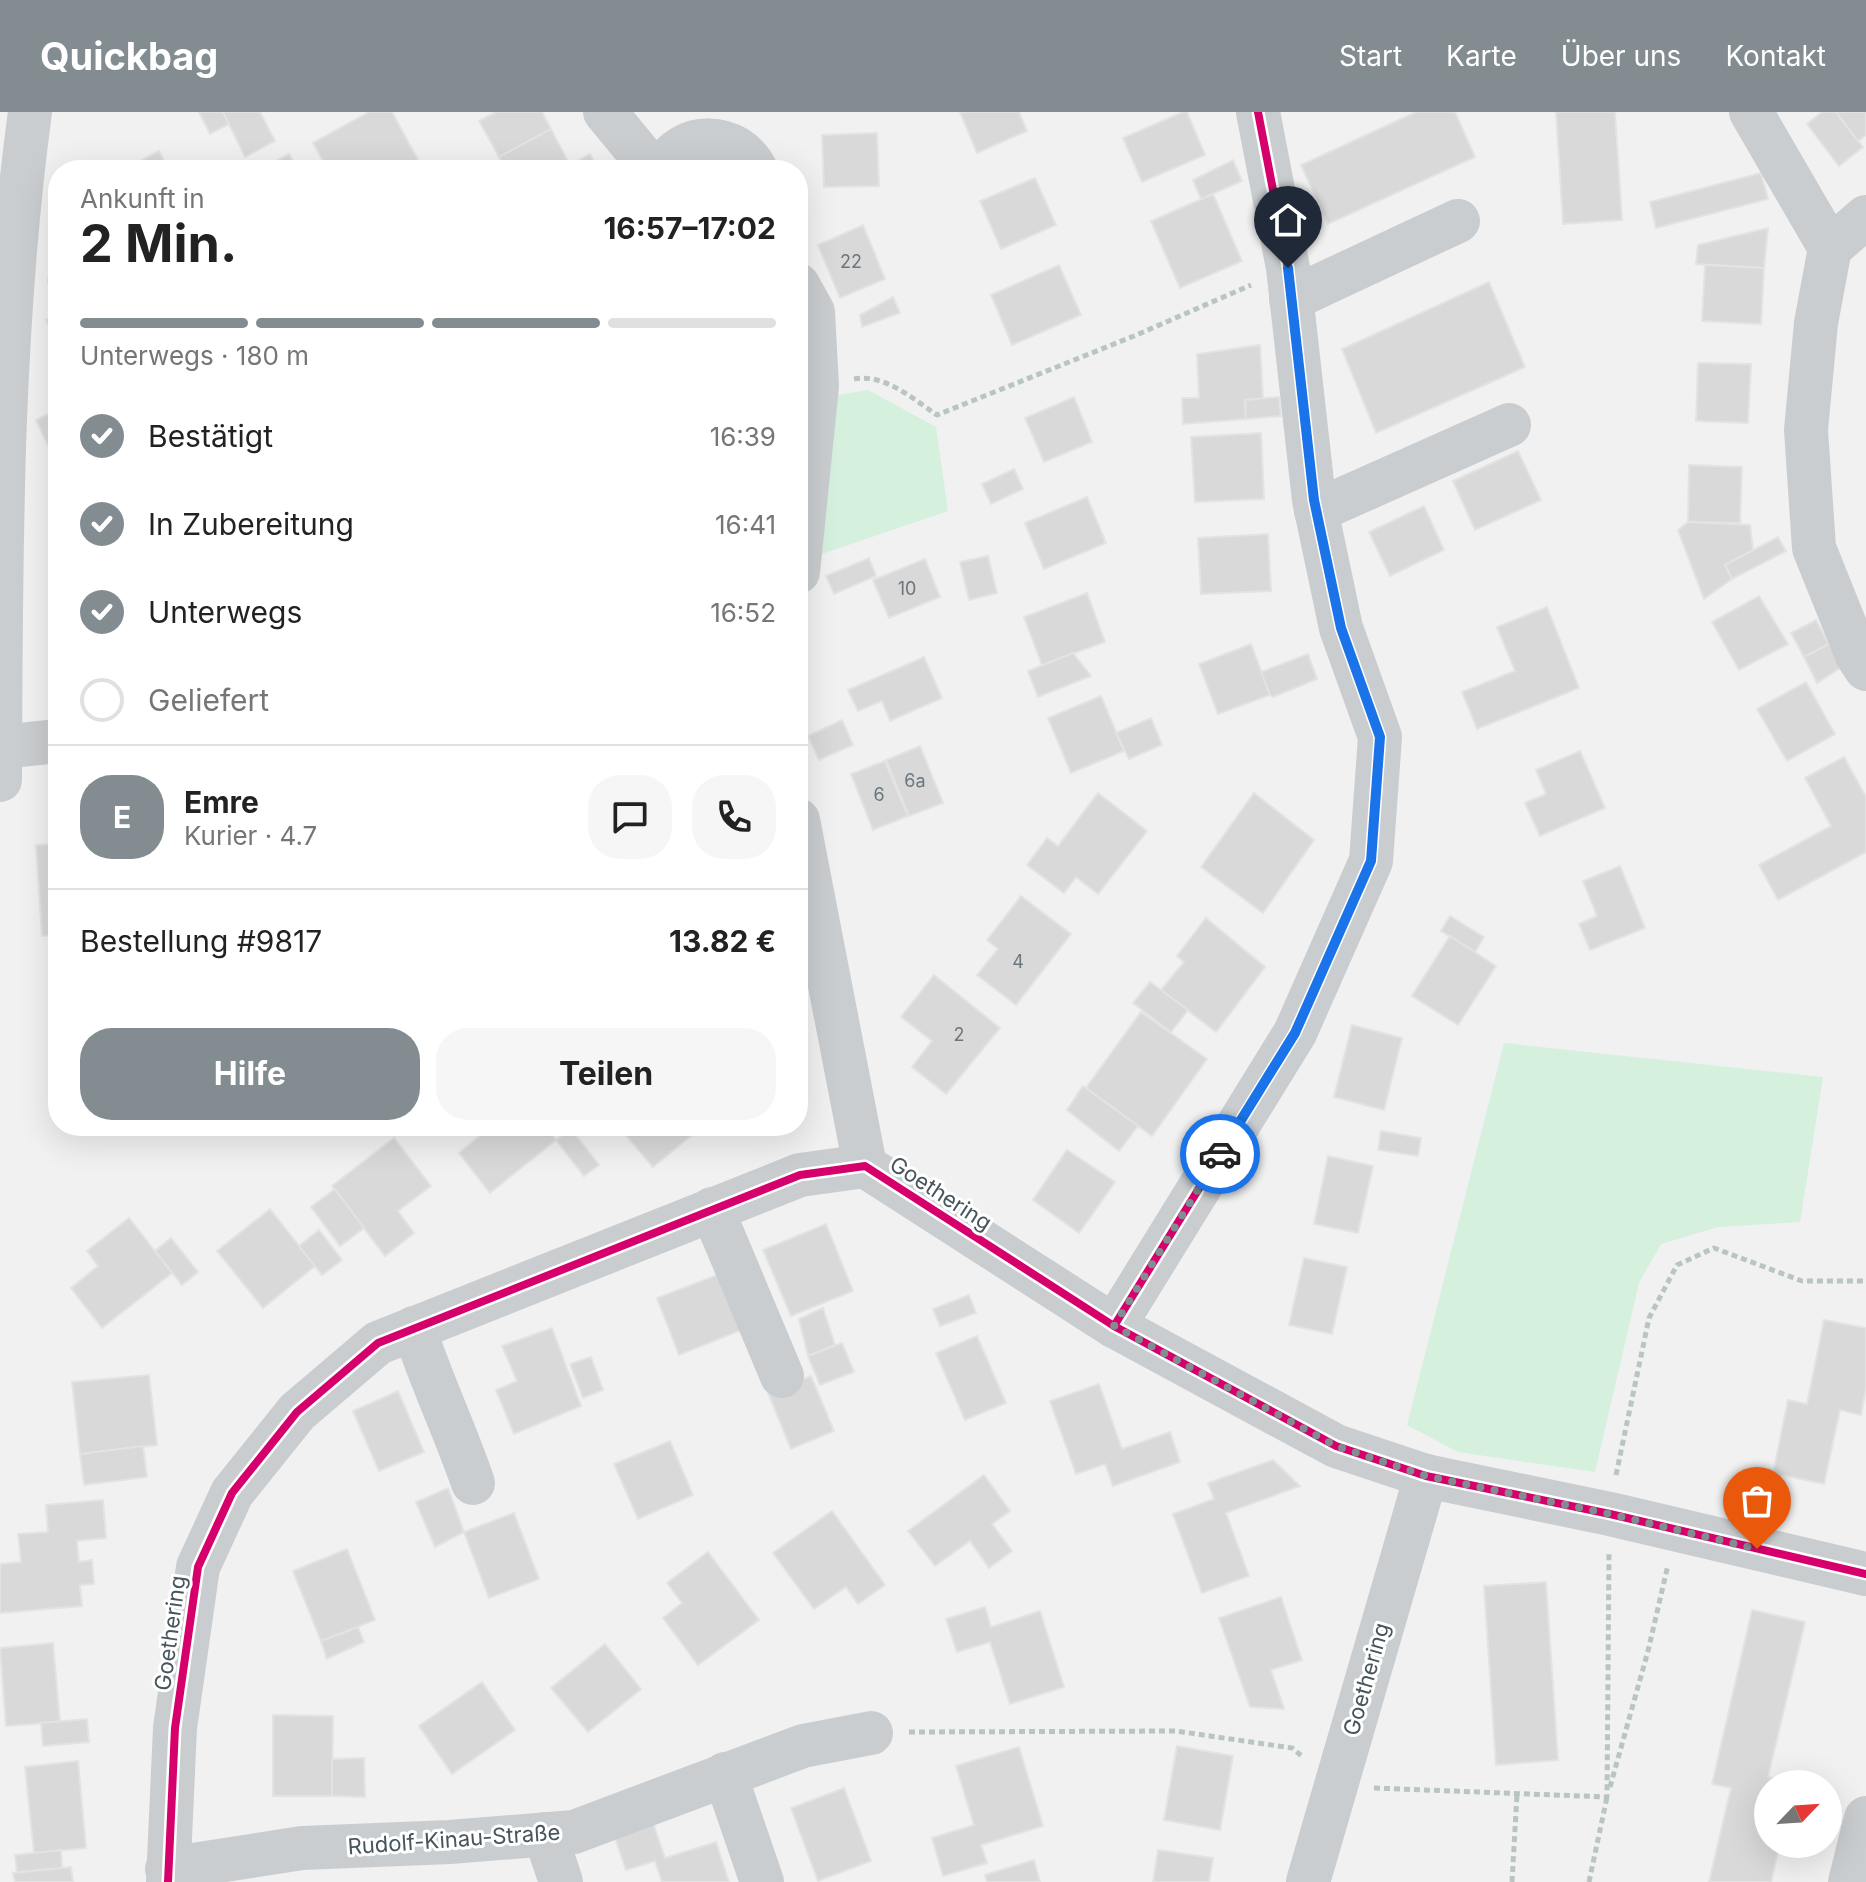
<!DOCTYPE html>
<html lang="de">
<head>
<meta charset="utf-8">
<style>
	body { margin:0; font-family:Inter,sans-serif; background:#f6f6f6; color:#222; height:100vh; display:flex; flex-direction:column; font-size:30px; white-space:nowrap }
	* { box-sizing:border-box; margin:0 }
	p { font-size:26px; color:#767676 }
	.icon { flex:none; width:44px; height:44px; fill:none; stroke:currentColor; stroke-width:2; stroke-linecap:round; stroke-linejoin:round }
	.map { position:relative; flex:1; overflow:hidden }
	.side { position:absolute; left:48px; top:48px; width:760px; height:976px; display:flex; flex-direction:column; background:#fff; border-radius:32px; box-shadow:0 8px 32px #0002 }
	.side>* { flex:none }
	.needle { width:52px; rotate:65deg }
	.tools { position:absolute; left:1754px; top:1658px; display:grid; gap:16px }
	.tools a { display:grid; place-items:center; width:88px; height:88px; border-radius:50%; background:#fff; box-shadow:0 8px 32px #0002; font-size:40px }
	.pin { position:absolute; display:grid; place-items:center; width:68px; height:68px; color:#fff; margin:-82px -34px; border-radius:50% 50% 50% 0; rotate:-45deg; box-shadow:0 0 8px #0007 }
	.pin .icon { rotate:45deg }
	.courier { position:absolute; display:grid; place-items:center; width:80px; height:80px; margin:-40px; border:6px solid #1a73e8; border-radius:50%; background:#fff; color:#222; box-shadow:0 2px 10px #0007 }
	.summary em { font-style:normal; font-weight:700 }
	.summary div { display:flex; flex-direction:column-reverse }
	.summary { display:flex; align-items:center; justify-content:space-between; height:136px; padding:0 32px }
	h1 { font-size:52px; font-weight:700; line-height:60px }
	.bar { display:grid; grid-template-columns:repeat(4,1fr); gap:12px 8px; align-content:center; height:96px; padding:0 32px }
	.bar i { height:10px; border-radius:6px; background:#e0e0e0 }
	.bar .selected { background:#828c91 }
	.bar p { grid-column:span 4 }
	.line { display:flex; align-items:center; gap:20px; padding:0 32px; border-top:2px solid #e0e0e0 }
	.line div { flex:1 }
	.round { display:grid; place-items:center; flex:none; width:84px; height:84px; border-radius:32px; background:#f6f6f6 }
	ol { padding:0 32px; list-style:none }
	li { display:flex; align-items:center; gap:24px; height:88px }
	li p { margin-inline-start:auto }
	li .icon { padding:8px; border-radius:50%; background:#828c91; color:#fff; stroke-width:4 }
	li:last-child { color:#767676 }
	li i { width:44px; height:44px; border:4px solid #e0e0e0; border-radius:50% }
	.cta { display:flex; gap:16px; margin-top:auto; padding:16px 32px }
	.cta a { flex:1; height:92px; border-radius:32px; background:#828c91; color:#fff; font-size:32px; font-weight:700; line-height:92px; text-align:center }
	.cta a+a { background:#f6f6f6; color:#222 }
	header { display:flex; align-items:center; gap:48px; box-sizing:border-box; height:112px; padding:0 40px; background:#828c91; color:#fff }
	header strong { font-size:38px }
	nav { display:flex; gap:44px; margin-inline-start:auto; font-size:28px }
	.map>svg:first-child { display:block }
	.green { fill:#d5f0dd }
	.building { fill:#d9d9da; stroke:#e2e3e4; stroke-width:2 }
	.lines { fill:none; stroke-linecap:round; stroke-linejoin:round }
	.path { stroke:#b9c5c0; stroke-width:5; stroke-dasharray:6 4; stroke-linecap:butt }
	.minor { stroke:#cacdcf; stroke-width:44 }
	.cycleway-casing { stroke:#fff; stroke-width:13 }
	.cycleway { stroke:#d6006c; stroke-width:8 }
	.done { stroke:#828c91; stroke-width:8; stroke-dasharray:0 14.4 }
	.route { stroke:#1a73e8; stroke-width:10 }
	.labels { text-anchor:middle; stroke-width:6; stroke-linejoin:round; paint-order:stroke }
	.number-label { font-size:18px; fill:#6c777d }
	.street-label { font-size:22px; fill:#47555d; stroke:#fff }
</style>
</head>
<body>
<header>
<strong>Quickbag</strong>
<nav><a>Start</a><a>Karte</a><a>Über uns</a><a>Kontakt</a></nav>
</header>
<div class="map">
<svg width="1866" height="1770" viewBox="0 0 1866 1770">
	<rect width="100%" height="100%" fill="#f1f1f1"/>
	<!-- green -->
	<g class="green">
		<polygon points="868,278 936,315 948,399 813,445 826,285"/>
		<polygon points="1504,931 1823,965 1800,1110 1718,1115 1661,1132 1639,1171 1595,1360 1458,1340 1407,1313"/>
	</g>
	<!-- building -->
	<g class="building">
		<polygon points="199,0 223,0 229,12 210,22"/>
		<polygon points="223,0 260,0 275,29 245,45"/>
		<polygon points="369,0 392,0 423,57 328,58 313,31"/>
		<polygon points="496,0 542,0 551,17 499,45 479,9"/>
		<polygon points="960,0 1019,0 1027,19 977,41"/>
		<polygon points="1183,0 1187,0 1205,43 1142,70 1123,26"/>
		<polygon points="1416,0 1455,0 1475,45 1328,112 1301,53"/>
		<polygon points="1556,0 1615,0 1622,108 1563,112"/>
		<polygon points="1822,0 1836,0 1863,35 1839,54 1807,12"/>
		<polygon points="1836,0 1866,0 1866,23 1858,29"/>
		<polygon points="551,17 570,53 561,58 506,58 499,45"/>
		<polygon points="877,21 879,74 824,75 822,23"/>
		<polygon points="159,39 169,58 123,58"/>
		<polygon points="289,42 298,58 259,58"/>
		<polygon points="590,42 599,58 561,58 570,53"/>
		<polygon points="1233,48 1242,69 1201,87 1193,68"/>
		<polygon points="1761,61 1768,87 1656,116 1650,90"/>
		<polygon points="1035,66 1056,113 1001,137 980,89"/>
		<polygon points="1213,82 1242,149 1180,176 1151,109"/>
		<polygon points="863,113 885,167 840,186 818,133"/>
		<polygon points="1768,116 1764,156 1696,152 1698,133"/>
		<polygon points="51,141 58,142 58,172 48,171"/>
		<polygon points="1059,153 1081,203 1012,233 991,183"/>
		<polygon points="1705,153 1764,156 1761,212 1702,209"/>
		<polygon points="1489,170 1525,255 1376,321 1342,237"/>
		<polygon points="893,185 900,201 862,215 860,203"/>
		<polygon points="58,202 58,222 55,224 46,208"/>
		<polygon points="1260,233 1263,287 1245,288 1246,307 1183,312 1182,286 1199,286 1197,242"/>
		<polygon points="1698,251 1751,252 1748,311 1696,309"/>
		<polygon points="1074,285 1092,330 1044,350 1025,306"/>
		<polygon points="1279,285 1281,304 1246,307 1245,288"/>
		<polygon points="58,297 58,329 48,334 36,308"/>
		<polygon points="1261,321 1264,387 1195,390 1191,325"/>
		<polygon points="1518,339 1541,388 1475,418 1453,369"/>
		<polygon points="1689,353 1742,355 1740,411 1688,410"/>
		<polygon points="1014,357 1023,377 991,392 982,372"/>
		<polygon points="1087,385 1106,431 1044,457 1025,411"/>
		<polygon points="1424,394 1444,438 1390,464 1369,420"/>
		<polygon points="1688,410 1750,413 1753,438 1725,453 1732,467 1704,487 1678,418"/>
		<polygon points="1268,422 1271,479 1201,482 1198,426"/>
		<polygon points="1778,425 1786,439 1732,467 1725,453"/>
		<polygon points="988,444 997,481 969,488 960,450"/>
		<polygon points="869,446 876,464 834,482 826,464"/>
		<polygon points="925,447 940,485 889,506 873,468"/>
		<polygon points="1087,481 1105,530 1042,553 1024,505"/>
		<polygon points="1759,484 1788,532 1739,558 1712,510"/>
		<polygon points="1547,495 1579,576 1477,617 1462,580 1515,559 1497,515"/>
		<polygon points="1816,508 1829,532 1804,545 1791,521"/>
		<polygon points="1251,532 1270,583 1218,602 1199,552"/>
		<polygon points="1829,532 1842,555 1817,571 1804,545"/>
		<polygon points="1073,541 1091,564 1038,585 1028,559"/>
		<polygon points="1308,542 1317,567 1273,585 1270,583 1261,560"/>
		<polygon points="924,545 942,586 890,609 882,589 858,599 848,578"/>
		<polygon points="1806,570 1835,622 1787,649 1757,597"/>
		<polygon points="1101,584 1124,639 1071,661 1048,606"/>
		<polygon points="1151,606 1162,633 1129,647 1116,621"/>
		<polygon points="842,608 853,633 819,648 808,624"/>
		<polygon points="920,634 943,691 909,704 886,648"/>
		<polygon points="1580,639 1605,696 1540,724 1525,691 1546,682 1536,658"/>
		<polygon points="1844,645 1866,685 1866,740 1778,788 1759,753 1831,714 1805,666"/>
		<polygon points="885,649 908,704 873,718 851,662"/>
		<polygon points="1098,681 1147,719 1098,782 1076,765 1064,781 1027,753 1047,726 1058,734"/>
		<polygon points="1254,681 1314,728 1263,801 1201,755"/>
		<polygon points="58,732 58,823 42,824 36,733"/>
		<polygon points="1620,754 1645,816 1590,838 1579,812 1597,804 1583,769"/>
		<polygon points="1021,784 1071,822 1016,893 977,863 998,837 987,828"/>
		<polygon points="1450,804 1484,825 1475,840 1441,819"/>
		<polygon points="1206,806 1265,855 1216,920 1161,878 1184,850 1177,844"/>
		<polygon points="1450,824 1496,854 1458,913 1412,884"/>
		<polygon points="934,863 1000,916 946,982 912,955 932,929 901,905"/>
		<polygon points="1150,870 1188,898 1171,920 1133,891"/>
		<polygon points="1141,900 1207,947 1152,1024 1086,976"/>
		<polygon points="1352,913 1402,926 1384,998 1334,985"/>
		<polygon points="1083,974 1138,1014 1119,1039 1067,998"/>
		<polygon points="492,1014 545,1014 556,1028 490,1081 459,1041"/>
		<polygon points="618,1014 703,1014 653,1055"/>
		<polygon points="571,1017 599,1053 584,1064 556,1028"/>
		<polygon points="1381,1019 1421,1026 1418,1044 1378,1038"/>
		<polygon points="394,1026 431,1074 398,1099 414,1121 385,1144 332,1074"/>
		<polygon points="1067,1038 1115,1070 1079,1121 1033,1088"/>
		<polygon points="1328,1044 1373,1054 1358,1121 1314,1112"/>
		<polygon points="335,1077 364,1116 340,1134 311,1095"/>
		<polygon points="270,1097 315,1154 263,1196 217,1139"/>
		<polygon points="129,1106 172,1161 102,1216 71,1176 98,1154 87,1139"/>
		<polygon points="826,1112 853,1179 791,1204 763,1138"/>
		<polygon points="319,1118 342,1148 322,1163 299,1134"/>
		<polygon points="171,1126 198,1160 182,1173 155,1139"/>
		<polygon points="1304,1146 1347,1155 1332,1222 1289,1213"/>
		<polygon points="722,1161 744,1217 679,1243 657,1186"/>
		<polygon points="969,1183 976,1201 940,1214 933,1197"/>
		<polygon points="823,1196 835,1233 808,1244 799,1207"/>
		<polygon points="1824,1208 1866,1216 1866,1276 1861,1303 1840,1298 1824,1372 1773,1361 1788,1288 1807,1292"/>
		<polygon points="552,1216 581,1294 514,1322 496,1278 517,1269 502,1234"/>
		<polygon points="977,1224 1006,1291 965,1308 936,1241"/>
		<polygon points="842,1231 854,1260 820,1273 808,1244"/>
		<polygon points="591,1245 603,1278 583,1286 570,1252"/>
		<polygon points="149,1263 157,1333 80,1342 72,1270"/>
		<polygon points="811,1264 834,1319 791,1337 768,1281"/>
		<polygon points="1099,1272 1122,1337 1170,1320 1180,1350 1113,1374 1105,1352 1076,1362 1050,1289"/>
		<polygon points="398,1279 424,1340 379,1359 353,1299"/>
		<polygon points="670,1329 693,1383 638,1407 614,1352"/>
		<polygon points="143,1334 147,1365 84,1373 80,1342"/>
		<polygon points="1273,1348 1300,1374 1226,1401 1249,1464 1202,1481 1173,1402 1214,1387 1208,1371"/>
		<polygon points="984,1363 1010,1399 992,1412 1012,1439 989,1456 970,1429 935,1454 908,1419"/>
		<polygon points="448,1376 464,1420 435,1435 416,1390"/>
		<polygon points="103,1388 106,1426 77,1429 79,1450 92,1448 94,1472 80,1473 82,1494 0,1501 0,1452 21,1450 18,1422 48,1420 46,1393"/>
		<polygon points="832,1399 885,1473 858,1492 846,1475 814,1497 773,1441"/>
		<polygon points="514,1401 539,1467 489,1486 464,1420"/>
		<polygon points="347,1437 375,1508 321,1529 293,1459"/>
		<polygon points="708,1440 759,1508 698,1553 663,1506 682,1491 667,1471"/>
		<polygon points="1546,1470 1558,1648 1496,1653 1484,1474"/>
		<polygon points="1281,1485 1302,1548 1271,1558 1284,1597 1250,1595 1219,1506"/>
		<polygon points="985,1495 991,1515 1040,1499 1064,1575 1010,1592 990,1530 957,1540 946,1507"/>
		<polygon points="1752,1498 1805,1510 1768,1665 1795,1671 1768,1672 1768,1732 1780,1732 1771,1770 1709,1770 1731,1676 1712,1672"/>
		<polygon points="358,1515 364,1530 327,1547 321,1529"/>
		<polygon points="53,1531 60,1610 6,1614 0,1536"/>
		<polygon points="605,1532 641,1577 588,1620 551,1576"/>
		<polygon points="482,1570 515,1618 452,1662 419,1614"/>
		<polygon points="273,1603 333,1604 332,1684 273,1684"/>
		<polygon points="87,1607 89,1630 43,1634 41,1611"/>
		<polygon points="1177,1634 1233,1644 1220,1718 1164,1708"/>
		<polygon points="1019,1635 1043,1714 981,1733 987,1751 943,1764 932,1726 974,1713 956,1654"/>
		<polygon points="364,1646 365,1685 332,1684 332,1647"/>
		<polygon points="78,1649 86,1736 34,1741 25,1655"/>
		<polygon points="844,1676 871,1749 818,1769 791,1696"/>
		<polygon points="653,1711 665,1746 716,1730 729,1770 662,1770 655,1749 626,1758 614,1723"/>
		<polygon points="61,1738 62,1756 17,1760 15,1743"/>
		<polygon points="1158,1738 1213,1746 1209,1770 1153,1770"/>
		<polygon points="1034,1748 1040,1770 987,1770 985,1763"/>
		<polygon points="71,1755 73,1770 15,1770 13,1761"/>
	</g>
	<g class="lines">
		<!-- path -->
		<g class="path">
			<path d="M854,267C884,261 913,287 937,303L1134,224L1251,173"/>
			<polyline points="1616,1363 1649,1206 1677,1153 1714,1136 1802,1169 1866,1169"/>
			<polyline points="909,1620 1176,1619 1292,1636 1303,1645"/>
			<polyline points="1610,1675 1648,1539 1668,1453"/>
			<polyline points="1374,1676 1607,1685 1609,1440"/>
			<polyline points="1512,1770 1517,1682"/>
			<polyline points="1589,1770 1607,1685"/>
		</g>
		<!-- minor -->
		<g class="minor">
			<polyline points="605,0 653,58"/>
			<polyline points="1751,0 1830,136"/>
			<path d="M662,58C681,18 737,19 756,58"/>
			<polyline points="1866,105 1830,136 1816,211 1806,318 1814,436 1857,543 1866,557"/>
			<polyline points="798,173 813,200 817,274 798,460"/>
			<polyline points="1291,187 1458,109"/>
			<polyline points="1316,399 1509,313"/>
			<polyline points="0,635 58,629"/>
			<path d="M0,668C1,445 0,221 30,0"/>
			<polyline points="798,708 865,1054"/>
			<polyline points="712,1097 782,1264"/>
			<polyline points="1114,1214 1295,921 1371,749 1380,625 1341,516 1314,388 1288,156 1258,0"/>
			<path d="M414,1216C431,1269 455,1318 473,1371"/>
			<polyline points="725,1662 762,1770"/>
			<polyline points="545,1722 561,1770"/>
			<polyline points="167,1757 302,1736 450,1730 574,1720 803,1634 871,1621"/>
			<polyline points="168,1770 175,1616 198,1455 232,1381 297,1300 378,1231 800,1063 865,1054 1114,1214 1336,1334 1426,1364 1610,1402 1866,1462"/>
			<polyline points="1308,1770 1426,1364"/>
			<polyline points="1850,1770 1866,1706"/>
		</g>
		<defs>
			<g id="cycleway">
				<polyline points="1114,1214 1295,921 1371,749 1380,625 1341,516 1314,388 1288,156 1258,0"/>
				<polyline points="168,1770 175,1616 198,1455 232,1381 297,1300 378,1231 800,1063 865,1054 1114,1214 1336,1334 1426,1364 1610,1402 1866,1462"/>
			</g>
		</defs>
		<!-- cycleway casing -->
		<use href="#cycleway" class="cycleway-casing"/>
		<!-- cycleway -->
		<use href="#cycleway" class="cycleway"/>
	</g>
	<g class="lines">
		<!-- done -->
		<polyline class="done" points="1220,1042 1114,1214 1336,1334 1426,1364 1610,1402 1757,1437"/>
		<!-- route -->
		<polyline class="route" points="1220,1042 1295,921 1371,749 1380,625 1341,516 1314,388 1288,156"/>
	</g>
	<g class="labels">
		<!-- number labels -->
		<g class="number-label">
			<text x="851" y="156">22</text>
			<text x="907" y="483">10</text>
			<text x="915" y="675">6a</text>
			<text x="879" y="689">6</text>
			<text x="1018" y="856">4</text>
			<text x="959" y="929">2</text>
		</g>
		<!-- street labels -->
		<g class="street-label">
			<text transform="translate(941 1081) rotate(33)" y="8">Goethering</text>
			<text transform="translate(170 1521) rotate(-82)" y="8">Goethering</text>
			<text transform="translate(1366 1567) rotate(-74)" y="8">Goethering</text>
			<text transform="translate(454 1727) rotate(-4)" y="8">Rudolf-Kinau-Straße</text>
		</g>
	</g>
</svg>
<div class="tools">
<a><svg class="needle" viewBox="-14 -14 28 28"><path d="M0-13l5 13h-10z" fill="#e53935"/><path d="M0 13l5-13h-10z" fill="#767676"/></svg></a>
</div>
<div class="pin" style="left:1757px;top:1437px;background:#ea580c"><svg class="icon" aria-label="bag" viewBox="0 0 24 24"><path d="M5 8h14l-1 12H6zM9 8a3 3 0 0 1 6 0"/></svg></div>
<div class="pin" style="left:1288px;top:156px;background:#1f2937"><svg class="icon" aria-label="home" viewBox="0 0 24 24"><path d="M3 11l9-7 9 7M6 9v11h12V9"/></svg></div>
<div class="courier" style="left:1220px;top:1042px"><svg class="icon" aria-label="car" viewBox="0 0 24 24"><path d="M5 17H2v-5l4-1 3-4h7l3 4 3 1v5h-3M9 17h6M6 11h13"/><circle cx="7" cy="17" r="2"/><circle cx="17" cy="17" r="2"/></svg></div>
<section class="side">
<div class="summary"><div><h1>2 Min.</h1><p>Ankunft in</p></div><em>16:57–17:02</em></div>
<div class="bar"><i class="selected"></i><i class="selected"></i><i class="selected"></i><i></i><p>Unterwegs · 180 m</p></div>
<ol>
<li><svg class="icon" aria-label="check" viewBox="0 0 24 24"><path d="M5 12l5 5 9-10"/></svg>Bestätigt<p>16:39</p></li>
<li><svg class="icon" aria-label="check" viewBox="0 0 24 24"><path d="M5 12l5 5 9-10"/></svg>In Zubereitung<p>16:41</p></li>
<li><svg class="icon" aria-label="check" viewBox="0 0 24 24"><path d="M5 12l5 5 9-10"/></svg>Unterwegs<p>16:52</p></li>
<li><i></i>Geliefert</li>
</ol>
<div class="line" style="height:144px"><b class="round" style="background:#828c91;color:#fff">E</b><div><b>Emre</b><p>Kurier · 4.7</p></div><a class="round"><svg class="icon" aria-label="chat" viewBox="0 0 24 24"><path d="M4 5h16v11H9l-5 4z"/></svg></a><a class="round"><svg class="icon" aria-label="phone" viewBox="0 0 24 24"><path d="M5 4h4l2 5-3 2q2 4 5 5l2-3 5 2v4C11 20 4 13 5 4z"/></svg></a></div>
<div class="line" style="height:104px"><div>Bestellung #9817</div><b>13.82 €</b></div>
<div class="cta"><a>Hilfe</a><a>Teilen</a></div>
</section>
</div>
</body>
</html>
